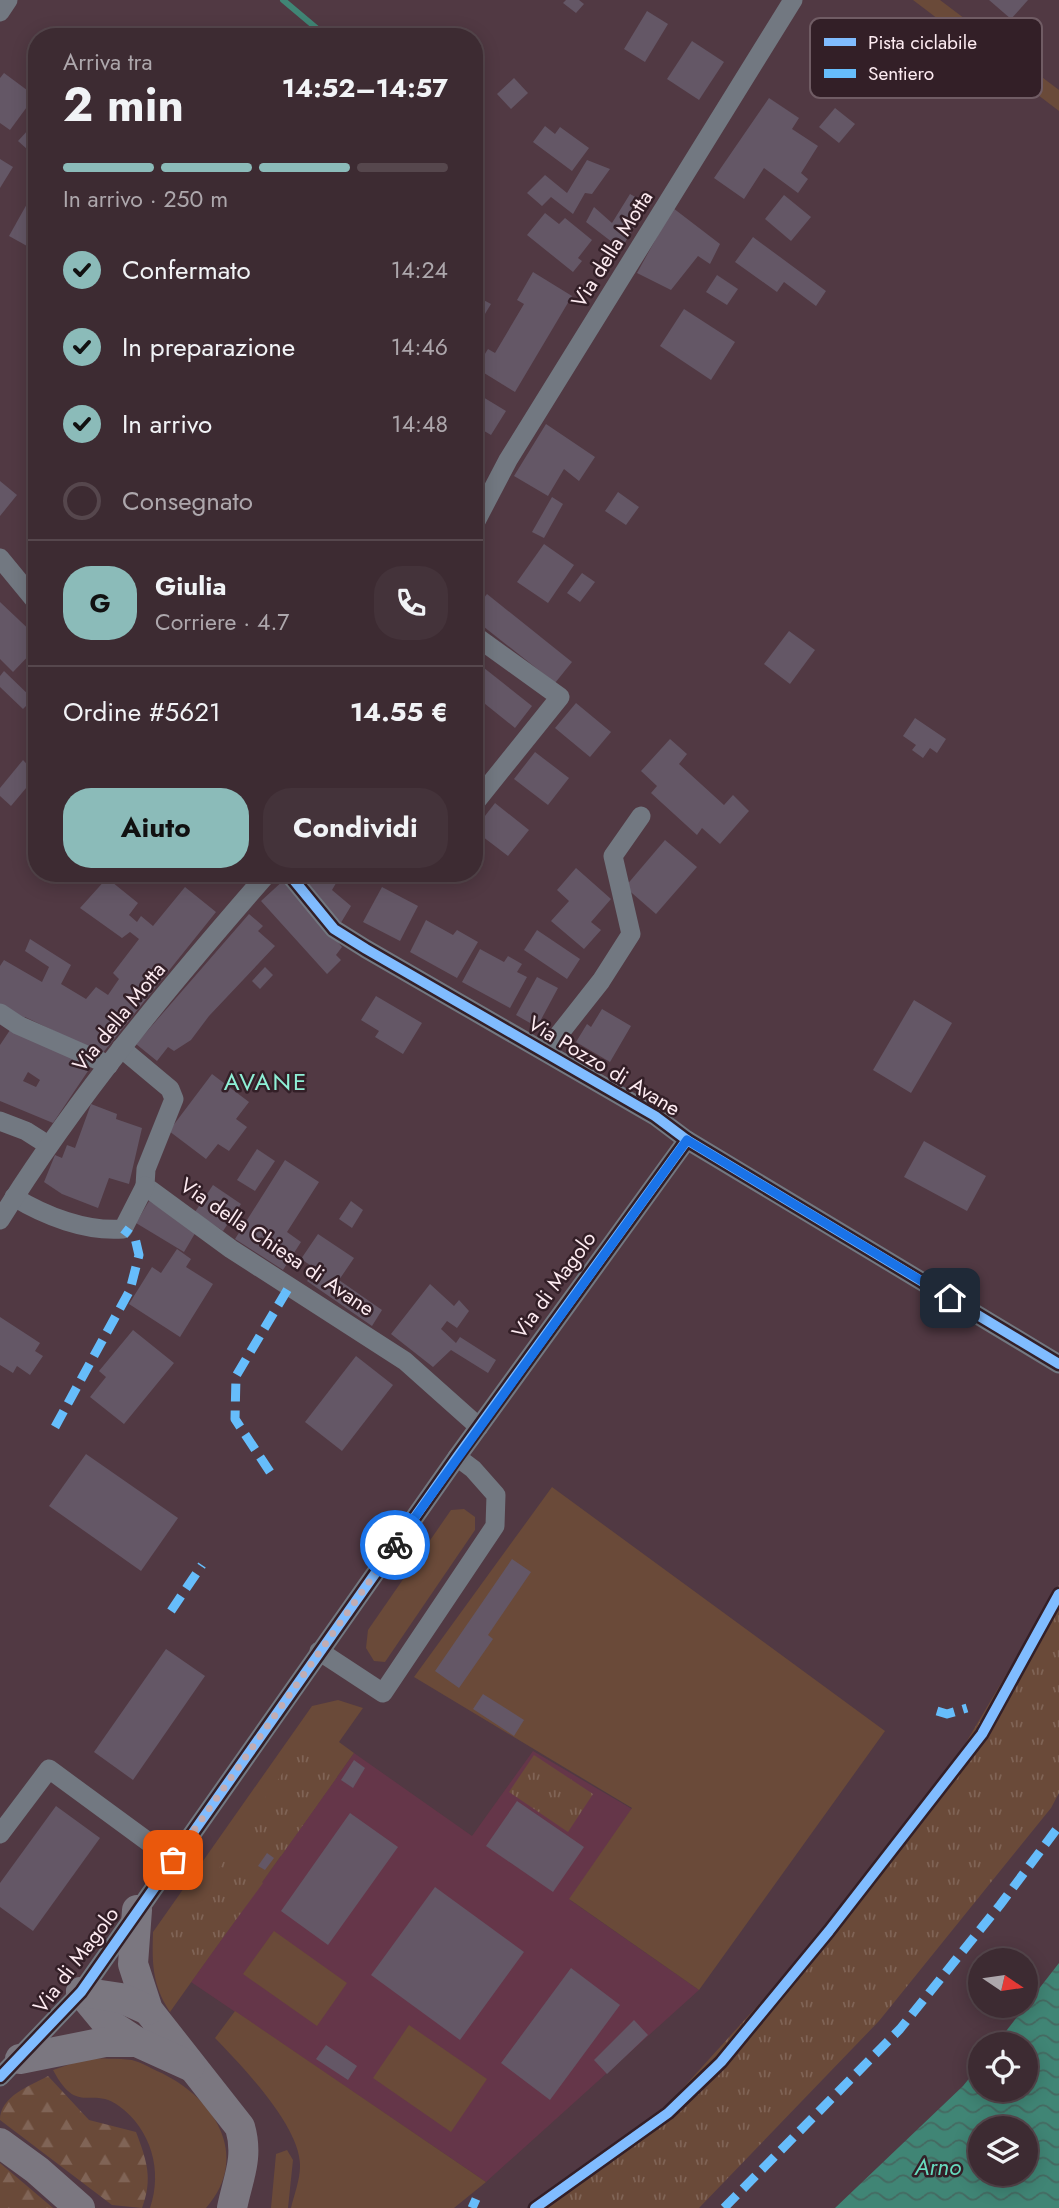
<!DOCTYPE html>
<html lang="it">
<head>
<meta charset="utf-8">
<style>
	body { margin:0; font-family:Jost,sans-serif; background:#44333a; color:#f1f3f6; height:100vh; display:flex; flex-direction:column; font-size:26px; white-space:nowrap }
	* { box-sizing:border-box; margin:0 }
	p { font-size:23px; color:#ada7ac }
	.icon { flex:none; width:38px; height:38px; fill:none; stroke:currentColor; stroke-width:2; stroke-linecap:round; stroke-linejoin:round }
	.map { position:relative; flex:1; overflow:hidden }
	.panel { position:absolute; left:28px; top:28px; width:455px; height:854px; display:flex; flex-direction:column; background:#3d2b32; border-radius:28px; box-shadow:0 4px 18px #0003,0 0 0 2px #56474d }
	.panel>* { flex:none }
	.needle { width:46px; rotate:103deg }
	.buttons { position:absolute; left:968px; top:1948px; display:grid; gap:14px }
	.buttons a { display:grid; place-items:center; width:70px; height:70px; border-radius:50%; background:#3d2b32; box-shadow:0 4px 18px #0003,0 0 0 2px #56474d; font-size:35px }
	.pin { position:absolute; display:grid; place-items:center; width:60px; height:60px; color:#fff; margin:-30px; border-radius:14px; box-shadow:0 4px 10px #0006 }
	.courier { position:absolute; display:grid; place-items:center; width:70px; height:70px; margin:-35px; border:5px solid #1a73e8; border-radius:50%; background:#fff; color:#222; box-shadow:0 2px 9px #0007 }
	.overview em { font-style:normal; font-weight:700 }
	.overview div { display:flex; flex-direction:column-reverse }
	.overview { display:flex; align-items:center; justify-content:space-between; height:119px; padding:0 35px }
	h1 { font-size:46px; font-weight:700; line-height:52px }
	.bar { display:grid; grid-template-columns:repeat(4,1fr); gap:10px 7px; align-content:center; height:84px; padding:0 35px }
	.bar i { height:9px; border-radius:5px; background:#56474d }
	.bar .active { background:#8bbbb9 }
	.bar p { grid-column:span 4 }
	.line { display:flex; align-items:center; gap:18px; padding:0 35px; border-top:2px solid #56474d }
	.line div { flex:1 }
	.round { display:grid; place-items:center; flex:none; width:74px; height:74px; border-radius:28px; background:#44333a }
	ol { padding:0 35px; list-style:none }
	li { display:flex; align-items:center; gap:21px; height:77px }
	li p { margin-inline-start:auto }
	li .icon { padding:7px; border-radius:50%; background:#8bbbb9; color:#111; stroke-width:4 }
	li:last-child { color:#ada7ac }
	li i { width:38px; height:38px; border:4px solid #56474d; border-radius:50% }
	.button { display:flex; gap:14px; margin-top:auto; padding:14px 35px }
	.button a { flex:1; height:80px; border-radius:28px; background:#8bbbb9; color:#111; font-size:28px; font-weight:700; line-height:80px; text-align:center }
	.button a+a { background:#44333a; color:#f1f3f6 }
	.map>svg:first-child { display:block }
	.built { fill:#653649 }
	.grass { fill:#6a4a39 }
	.forest { fill:url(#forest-firs) }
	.park { fill:url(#park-tufts) }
	.water { fill:url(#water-waves); fill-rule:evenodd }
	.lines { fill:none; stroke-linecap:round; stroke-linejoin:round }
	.stream { stroke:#408575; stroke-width:6 }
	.building { fill:#645766; fill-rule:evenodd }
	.minor { stroke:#727881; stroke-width:19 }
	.primary { stroke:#7b7780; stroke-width:30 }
	.quiet { stroke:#66bdfb; stroke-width:9; stroke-dasharray:18 9; stroke-linecap:butt }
	.cycleway-casing { stroke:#331f27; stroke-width:15 }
	.cycleway { stroke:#80bcff; stroke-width:10 }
	.done { stroke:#c1adb4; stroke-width:7; stroke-dasharray:0 12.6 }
	.route { stroke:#1a73e8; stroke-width:9 }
	.labels { text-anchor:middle; stroke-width:5; stroke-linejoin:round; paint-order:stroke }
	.street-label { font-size:21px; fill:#fdebf1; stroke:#331f27 }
	.water-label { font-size:23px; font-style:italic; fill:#68dcbf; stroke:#331f27 }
	.quarter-label { font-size:24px; letter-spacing:2px; fill:#8ff0d6; stroke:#331f27 }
	.key { fill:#331f27; stroke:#705c64; stroke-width:2 }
	.key-label { font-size:19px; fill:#fdebf1 }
</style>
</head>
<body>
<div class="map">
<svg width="1059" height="2208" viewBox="0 0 1059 2208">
	<defs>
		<pattern id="forest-firs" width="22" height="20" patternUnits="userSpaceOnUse" patternTransform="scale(1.75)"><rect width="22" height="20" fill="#6a4a39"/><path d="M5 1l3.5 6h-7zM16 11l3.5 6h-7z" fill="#806456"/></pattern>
		<pattern id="park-tufts" width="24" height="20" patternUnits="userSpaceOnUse" patternTransform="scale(1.75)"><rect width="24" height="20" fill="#6a4a39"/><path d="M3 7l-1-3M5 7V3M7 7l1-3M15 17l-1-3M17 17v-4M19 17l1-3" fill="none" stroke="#806456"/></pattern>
		<pattern id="water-waves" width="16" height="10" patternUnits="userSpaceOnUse" patternTransform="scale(1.75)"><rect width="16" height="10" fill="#408575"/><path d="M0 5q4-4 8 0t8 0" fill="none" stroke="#456961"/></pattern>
	</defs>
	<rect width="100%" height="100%" fill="#513943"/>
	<!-- built -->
	<polygon class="built" points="533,1751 632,1809 570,1900 699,1990 486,2182 191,1982 354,1753 472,1836"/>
	<!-- grass -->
	<g class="grass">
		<polygon points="913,0 940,0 1059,90 1059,111"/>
		<polygon points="552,1487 885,1731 699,1990 569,1899 632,1808 414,1677"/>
		<polygon points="464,1509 475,1517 475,1530 385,1662 374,1661 366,1648 368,1630 451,1510"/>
		<path d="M338,1700L363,1708L339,1742L354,1753L170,2012C152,1985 152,1963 153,1932L312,1706Z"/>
		<polygon points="274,1931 347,1983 317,2026 243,1974"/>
		<path d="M235,2011L486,2182L454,2208H291C294,2195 300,2180 300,2166C301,2127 241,2065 215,2038Z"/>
		<polygon points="409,2025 487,2079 451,2132 373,2078"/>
		<path d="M88,2058C102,2059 118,2058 132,2060C140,2062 149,2067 157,2071C212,2095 253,2155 206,2208H150C163,2171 151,2129 119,2106C90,2085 78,2117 53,2070Z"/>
		<polygon points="287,2150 293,2160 288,2208 271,2208 276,2154"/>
	</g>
	<!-- forest -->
	<g class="forest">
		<path d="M48,2076L89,2120L136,2132C147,2161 153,2179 142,2208L112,2205L0,2120C0,2096 30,2086 48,2076Z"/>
		<polygon points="0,2163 53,2208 0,2208"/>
	</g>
	<!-- park -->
	<g class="park">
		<polygon points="1059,1585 1059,1793 1051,1808 879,2021 699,2208 544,2208 664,2109 825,1931 938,1790"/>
		<polygon points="299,1750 337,1777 281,1856 243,1829"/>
		<polygon points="534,1755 593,1794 568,1832 509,1792"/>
		<polygon points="227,1857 263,1883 199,1970 163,1944"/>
	</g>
	<!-- water -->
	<path class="water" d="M1059,1963V2208H835L963,2086L980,2065V2090H1026V2044H996ZM980,2128H1026V2174H980Z"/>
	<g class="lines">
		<!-- stream -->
		<polyline class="stream" points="283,0 327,37"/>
	</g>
	<!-- building -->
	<g class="building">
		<polygon points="566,0 579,0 584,4 576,13 563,3"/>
		<polygon points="989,0 1028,0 1011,19"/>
		<polygon points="647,11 668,24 645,62 624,49"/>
		<polygon points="692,41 724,62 699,100 667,79"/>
		<polygon points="4,73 35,96 10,130 0,123 0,78"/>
		<polygon points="514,78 528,93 511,109 497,94"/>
		<polygon points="769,98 799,118 792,129 818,146 801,173 808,179 798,193 764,168 744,199 714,178"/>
		<polygon points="835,108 855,124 839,143 819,127"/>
		<polygon points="545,126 555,134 560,127 589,148 572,171 533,142"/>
		<polygon points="29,129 37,140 28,150 18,141"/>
		<polygon points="0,159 13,167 0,188"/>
		<polygon points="587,160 610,169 592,194 585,193 573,214 551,197 542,206 527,193 545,175 567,193"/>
		<polygon points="37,186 37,229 27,246 9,236"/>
		<polygon points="630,194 648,204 621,249 586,222 594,207 612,223"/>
		<polygon points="784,195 811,217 791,241 765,219"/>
		<polygon points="673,208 720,244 710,264 698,256 671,290 637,273"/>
		<polygon points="545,213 559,224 565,218 592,240 578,258 582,261 573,272 527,235"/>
		<polygon points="753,237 826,291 816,306 784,282 777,292 735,262"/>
		<polygon points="533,272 572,296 515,392 476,368 488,349 495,353 524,304 517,300"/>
		<polygon points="717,275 738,289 727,305 706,292"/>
		<polygon points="478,297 491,304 474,332 474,303"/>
		<polygon points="684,309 735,342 711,380 660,346"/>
		<polygon points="478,394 506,411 491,435 474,425 474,399"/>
		<polygon points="546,424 595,457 579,481 564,469 548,496 514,476"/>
		<polygon points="0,481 17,495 0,516"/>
		<polygon points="618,492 639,507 626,525 605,511"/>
		<polygon points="552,497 563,504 544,538 532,532"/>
		<polygon points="544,544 574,565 548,603 517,582"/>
		<polygon points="582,573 595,582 580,602 567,593"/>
		<polygon points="487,594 572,662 555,683 474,619 474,610"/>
		<polygon points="0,602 37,637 37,647 13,672 0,659"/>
		<polygon points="789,631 815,650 790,684 764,664"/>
		<polygon points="474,660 532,706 515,728 474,695"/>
		<polygon points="37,668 37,688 27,678"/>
		<polygon points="4,671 33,699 23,709 0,687 0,676"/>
		<polygon points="576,703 611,732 590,757 555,728"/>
		<polygon points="915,718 946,739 937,753 930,748 923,758 912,750 916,745 903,736"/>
		<polygon points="670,739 687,754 679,764 724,805 733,795 749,811 720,844 702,828 697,835 651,793 657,786 641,771"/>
		<polygon points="535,752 569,778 548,805 514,779"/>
		<polygon points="23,760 37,775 11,806 0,796 0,788"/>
		<polygon points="495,803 529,830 508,856 474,830"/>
		<polygon points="665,840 697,867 656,914 625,887"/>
		<polygon points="576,868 611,899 591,922 601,930 584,949 551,921 569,901 557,890"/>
		<polygon points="295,873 342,873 332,890 351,906 339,926"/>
		<polygon points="107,878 138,903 129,915 137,922 141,916 153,926 185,887 216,912 102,1054 25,1017 22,1020 0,1005 0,966 4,960 42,982 49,967 25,951 30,939 71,965 61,984 86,999 96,987 108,995 119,979 113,973 139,939 130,932 122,938 80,908"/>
		<polygon points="285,879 342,947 336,955 341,960 327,974 261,901"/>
		<polygon points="382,887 418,906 400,941 363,922"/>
		<polygon points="249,914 263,926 258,931 275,946 209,1016 191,1040 174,1051 168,1047 157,1061 136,1044"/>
		<polygon points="426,920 453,935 457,930 478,942 457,978 410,952"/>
		<polygon points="537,930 580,959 567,979 524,950"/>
		<polygon points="480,949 504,962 508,956 522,964 517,972 527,977 510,1008 462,982"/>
		<polygon points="265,967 273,975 260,989 252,981"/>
		<polygon points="537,977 558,988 537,1027 516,1015"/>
		<polygon points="376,996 422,1023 403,1054 375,1037 379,1031 361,1020"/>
		<polygon points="914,1000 952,1023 911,1093 873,1070"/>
		<polygon points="602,1009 631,1026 610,1062 576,1042 587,1024 591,1027"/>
		<path d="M12,1027L90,1068L53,1123L0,1101V1045ZM28,1072L40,1080L36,1087L23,1081Z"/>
		<polygon points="212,1074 249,1102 236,1119 247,1127 229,1151 218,1144 206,1159 169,1131"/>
		<polygon points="91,1104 117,1114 116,1119 142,1128 129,1184 109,1178 98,1208 62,1194 44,1182 55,1155 62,1158 67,1145 75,1148"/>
		<polygon points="924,1141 986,1176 967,1211 904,1177"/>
		<polygon points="257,1149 275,1161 255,1191 237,1180"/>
		<polygon points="285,1160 319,1182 287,1232 301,1242 283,1270 235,1239"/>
		<polygon points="213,1185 241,1204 223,1231 195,1212"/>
		<polygon points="149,1201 197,1230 184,1252 136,1223"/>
		<polygon points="351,1201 363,1210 352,1228 339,1219"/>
		<polygon points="318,1234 354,1258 339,1280 382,1310 372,1326 307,1281 316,1269 301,1259"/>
		<polygon points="177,1249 191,1259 186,1267 213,1284 180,1337 129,1304 152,1267 161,1273"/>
		<polygon points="430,1284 454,1306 459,1300 469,1311 457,1328 447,1321 441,1329 456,1343 460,1337 496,1360 488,1373 451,1350 433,1367 391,1334"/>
		<polygon points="0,1317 40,1343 35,1351 43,1356 30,1375 17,1366 13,1373 0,1365"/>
		<polygon points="133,1330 174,1363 124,1424 90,1397 106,1377 99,1371"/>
		<polygon points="356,1356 393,1385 342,1451 305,1422"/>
		<polygon points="86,1454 178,1518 141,1571 49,1506"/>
		<polygon points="512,1559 531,1572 488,1635 493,1639 459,1688 435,1671"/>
		<polygon points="166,1649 205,1676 133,1780 94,1752"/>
		<polygon points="483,1694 524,1720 514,1736 473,1709"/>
		<polygon points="354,1760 365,1768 353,1788 341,1780"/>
		<polygon points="517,1801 584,1847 553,1892 486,1846"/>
		<polygon points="56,1806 100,1838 33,1931 0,1907 0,1883"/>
		<polygon points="350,1813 398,1847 328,1945 281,1911"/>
		<polygon points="267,1853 274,1858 265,1870 258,1866"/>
		<polygon points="435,1887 524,1952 460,2040 371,1975"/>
		<polygon points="571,1968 620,2005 550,2100 501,2063"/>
		<polygon points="634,2020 648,2035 607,2074 594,2060"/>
		<polygon points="326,2045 357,2066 348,2080 316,2059"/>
	</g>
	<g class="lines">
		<!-- minor -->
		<g class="minor">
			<polyline points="0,12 8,0"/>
			<polyline points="474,525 508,460 793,0"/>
			<polyline points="0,558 37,603"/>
			<polyline points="474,635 560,697 474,804"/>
			<polyline points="288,873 334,929 366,949 655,1116 687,1140 1059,1364"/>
			<polyline points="0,1013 18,1025 109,1065"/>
			<polyline points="121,1048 170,1089 174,1099 146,1169 145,1186 231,1249 405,1361 479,1427"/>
			<polyline points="545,1052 601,981 631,934 613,856 641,816"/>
			<polyline points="0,1121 26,1131 48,1145"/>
			<path d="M14,1197C45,1216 86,1232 123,1229L145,1186"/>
			<path d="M0,1220C77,1096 172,983 268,873"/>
			<polyline points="319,1651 383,1693 495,1526 496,1495 473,1469 457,1457"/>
			<polyline points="0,1834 49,1769 173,1860"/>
			<polyline points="0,2077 81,1992 457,1457 687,1140"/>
		</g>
		<!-- primary -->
		<g class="primary">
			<path d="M137,1910L133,1964L148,2010L240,2127C249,2158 238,2178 232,2208"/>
			<polyline points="81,1992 105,2021 137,2042"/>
			<polyline points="81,1992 121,1998 148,2010"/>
			<polyline points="20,2059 105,2042 137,2042 190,2066"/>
			<polyline points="0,2143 37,2170 80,2208"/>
		</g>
		<!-- quiet -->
		<g class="quiet">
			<polyline points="55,1427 130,1290 139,1255 135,1238 123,1229"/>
			<polyline points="270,1472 235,1419 236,1376 289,1287"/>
			<polyline points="171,1611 202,1565"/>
			<polyline points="937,1711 947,1714 967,1708"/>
			<polyline points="472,2208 476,2199"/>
			<polyline points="724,2208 900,2029 1000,1905 1059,1826"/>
		</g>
		<defs>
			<g id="cycleway">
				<polyline points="288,873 334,929 366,949 655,1116 687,1140 1059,1364"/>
				<polyline points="0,2077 81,1992 457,1457 687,1140"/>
				<polyline points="535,2208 668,2113 721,2062 829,1931 982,1734 1059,1594"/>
			</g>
		</defs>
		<!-- cycleway casing -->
		<use href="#cycleway" class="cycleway-casing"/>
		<!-- cycleway -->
		<use href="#cycleway" class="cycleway"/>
	</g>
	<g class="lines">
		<!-- done -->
		<polyline class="done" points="173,1860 395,1545"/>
		<!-- route -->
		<polyline class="route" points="395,1545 687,1140 950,1298"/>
	</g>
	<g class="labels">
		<!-- street labels -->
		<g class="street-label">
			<text transform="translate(612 249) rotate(-58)" y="7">Via della Motta</text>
			<text transform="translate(119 1017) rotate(-51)" y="7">Via della Motta</text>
			<text transform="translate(604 1066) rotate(31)" y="7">Via Pozzo di Avane</text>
			<text transform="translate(277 1247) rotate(34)" y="7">Via della Chiesa di Avane</text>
			<text transform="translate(554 1285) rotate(-54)" y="7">Via di Magolo</text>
			<text transform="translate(76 1960) rotate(-53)" y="7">Via di Magolo</text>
		</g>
		<!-- water labels -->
		<g class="water-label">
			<text x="938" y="2175">Arno</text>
		</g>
		<!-- quarter labels -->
		<g class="quarter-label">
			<text x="266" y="1090">AVANE</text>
		</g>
	</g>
	<!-- legend -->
	<rect x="810" y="18" width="232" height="80" rx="10" class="key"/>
	<rect x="824" y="38" width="32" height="8" fill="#80bcff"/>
	<rect x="824" y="69" width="32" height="9" fill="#66bdfb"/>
	<g class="key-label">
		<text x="868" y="49">Pista ciclabile</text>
		<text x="868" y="80">Sentiero</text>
	</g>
</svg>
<div class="buttons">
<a><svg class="needle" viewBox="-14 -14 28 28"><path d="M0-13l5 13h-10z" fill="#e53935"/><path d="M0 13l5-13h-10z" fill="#ada7ac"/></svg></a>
<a><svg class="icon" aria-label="locate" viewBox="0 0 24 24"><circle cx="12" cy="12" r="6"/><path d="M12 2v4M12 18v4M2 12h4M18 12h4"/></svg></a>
<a><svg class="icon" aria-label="layers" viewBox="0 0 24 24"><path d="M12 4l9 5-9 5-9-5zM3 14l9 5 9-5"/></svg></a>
</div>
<div class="pin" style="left:173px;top:1860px;background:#ea580c"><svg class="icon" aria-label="bag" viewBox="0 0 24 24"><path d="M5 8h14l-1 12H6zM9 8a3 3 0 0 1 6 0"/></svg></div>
<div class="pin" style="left:950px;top:1298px;background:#1f2937"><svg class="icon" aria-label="home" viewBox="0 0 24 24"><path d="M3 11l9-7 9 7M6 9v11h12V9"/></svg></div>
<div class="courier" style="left:395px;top:1545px"><svg class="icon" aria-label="bike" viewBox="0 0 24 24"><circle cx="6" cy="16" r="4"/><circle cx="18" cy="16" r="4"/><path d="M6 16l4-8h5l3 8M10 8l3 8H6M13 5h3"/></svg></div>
<section class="panel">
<div class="overview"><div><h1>2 min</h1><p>Arriva tra</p></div><em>14:52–14:57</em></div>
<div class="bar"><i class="active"></i><i class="active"></i><i class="active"></i><i></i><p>In arrivo · 250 m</p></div>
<ol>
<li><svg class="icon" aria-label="check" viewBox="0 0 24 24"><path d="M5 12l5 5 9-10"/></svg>Confermato<p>14:24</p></li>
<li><svg class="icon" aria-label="check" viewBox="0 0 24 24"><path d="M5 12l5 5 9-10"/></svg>In preparazione<p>14:46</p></li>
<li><svg class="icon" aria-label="check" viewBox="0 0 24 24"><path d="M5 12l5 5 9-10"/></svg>In arrivo<p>14:48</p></li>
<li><i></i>Consegnato</li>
</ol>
<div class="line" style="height:126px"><b class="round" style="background:#8bbbb9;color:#111">G</b><div><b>Giulia</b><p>Corriere · 4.7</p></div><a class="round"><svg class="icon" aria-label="phone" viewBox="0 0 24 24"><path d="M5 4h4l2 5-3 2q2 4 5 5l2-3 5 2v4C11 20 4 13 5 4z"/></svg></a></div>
<div class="line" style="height:91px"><div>Ordine #5621</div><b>14.55 €</b></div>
<div class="button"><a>Aiuto</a><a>Condividi</a></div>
</section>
</div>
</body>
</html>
